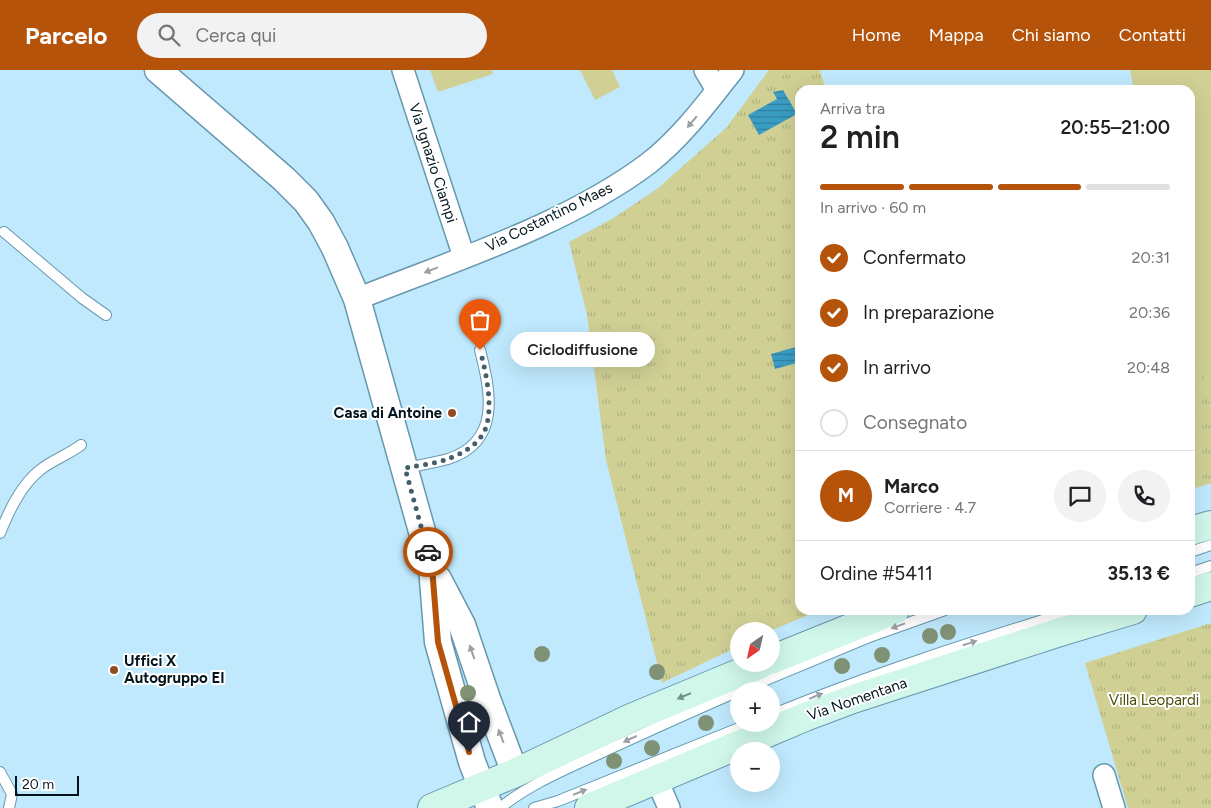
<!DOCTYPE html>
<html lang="it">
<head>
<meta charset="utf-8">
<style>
	body { margin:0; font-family:Figtree,sans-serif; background:#f2f2f2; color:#202124; height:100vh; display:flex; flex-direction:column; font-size:19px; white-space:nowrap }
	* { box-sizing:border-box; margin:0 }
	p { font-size:16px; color:#757577 }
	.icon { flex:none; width:28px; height:28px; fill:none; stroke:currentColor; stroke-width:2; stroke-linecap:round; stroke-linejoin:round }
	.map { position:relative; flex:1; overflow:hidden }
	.drawer { position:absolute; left:795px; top:15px; width:400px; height:530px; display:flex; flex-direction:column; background:#fff; border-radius:15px; box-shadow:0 5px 20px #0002 }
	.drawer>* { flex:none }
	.needle { width:32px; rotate:214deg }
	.fabs { position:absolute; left:730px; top:552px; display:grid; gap:10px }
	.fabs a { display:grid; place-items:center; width:50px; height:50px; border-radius:50%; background:#fff; box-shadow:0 5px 20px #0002; font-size:25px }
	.scale { position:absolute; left:15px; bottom:12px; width:64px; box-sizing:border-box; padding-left:5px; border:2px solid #02141d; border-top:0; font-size:14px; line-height:18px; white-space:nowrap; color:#02141d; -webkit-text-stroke:4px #fff; paint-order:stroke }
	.pin { position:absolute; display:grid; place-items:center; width:42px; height:42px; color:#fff; margin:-51px -21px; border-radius:50% 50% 50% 0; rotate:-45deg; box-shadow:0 0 5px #0007 }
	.pin .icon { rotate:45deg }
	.courier { position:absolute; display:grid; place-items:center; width:50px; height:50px; margin:-25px; border:4px solid #b45309; border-radius:50%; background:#fff; color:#222; box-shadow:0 1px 6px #0007 }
	.bubble { position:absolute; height:35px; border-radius:18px; background:#fff; box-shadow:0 5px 20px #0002; font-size:16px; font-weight:600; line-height:35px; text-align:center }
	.overview em { font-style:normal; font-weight:600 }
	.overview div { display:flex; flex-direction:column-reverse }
	.overview { display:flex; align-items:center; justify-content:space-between; height:85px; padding:0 25px }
	h1 { font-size:32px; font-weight:600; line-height:38px }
	.bar { display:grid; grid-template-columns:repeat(4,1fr); gap:8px 5px; align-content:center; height:60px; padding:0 25px }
	.bar i { height:6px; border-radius:4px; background:#e0e0e0 }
	.bar .active { background:#b45309 }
	.bar p { grid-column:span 4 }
	.line { display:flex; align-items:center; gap:12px; padding:0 25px; border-top:1px solid #e0e0e0 }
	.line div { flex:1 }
	.round { display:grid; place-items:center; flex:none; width:52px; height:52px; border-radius:26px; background:#f2f2f2 }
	ol { padding:0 25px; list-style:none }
	li { display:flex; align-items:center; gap:15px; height:55px }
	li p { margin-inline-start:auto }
	li .icon { padding:5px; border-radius:50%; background:#b45309; color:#fff; stroke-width:4 }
	li:last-child { color:#757577 }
	li i { width:28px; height:28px; border:2px solid #e0e0e0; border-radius:50% }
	header { display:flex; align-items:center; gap:30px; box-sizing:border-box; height:70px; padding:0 25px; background:#b45309; color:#fff }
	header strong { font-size:24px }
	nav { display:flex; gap:28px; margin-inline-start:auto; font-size:18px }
	.search { width:350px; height:45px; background:#f2f2f2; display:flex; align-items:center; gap:12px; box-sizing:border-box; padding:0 18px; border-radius:28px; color:#757577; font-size:19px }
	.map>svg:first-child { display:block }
	.green { fill:#d0d095 }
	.park { fill:url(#park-tufts) }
	.water { fill:url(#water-rules) }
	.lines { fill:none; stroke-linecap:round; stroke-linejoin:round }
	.service-casing { stroke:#6798af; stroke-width:12 }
	.minor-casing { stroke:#6798af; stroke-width:24 }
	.tertiary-casing { stroke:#6798af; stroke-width:29 }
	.secondary-casing { stroke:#6798af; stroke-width:30 }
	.service { stroke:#fff; stroke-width:10 }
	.minor { stroke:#fff; stroke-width:21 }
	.tertiary { stroke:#fff; stroke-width:26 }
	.secondary { stroke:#d0f7ea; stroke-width:28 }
	.tree { fill:#809276 }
	.oneway { fill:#9aa1a5 }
	.oneway2 { fill:#73918e }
	.done { stroke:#445f6b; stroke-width:5; stroke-dasharray:0 9 }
	.route { stroke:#b45309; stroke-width:6 }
	.poi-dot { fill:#914b22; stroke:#fff; stroke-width:2 }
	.labels { text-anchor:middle; stroke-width:4; stroke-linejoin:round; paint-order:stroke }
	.street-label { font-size:15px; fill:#02141d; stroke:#fff }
	.poi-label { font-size:15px; font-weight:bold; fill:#02141d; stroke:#fff; text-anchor:end }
	.park-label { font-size:15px; fill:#4c4b08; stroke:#fff }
</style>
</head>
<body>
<header>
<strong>Parcelo</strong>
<div class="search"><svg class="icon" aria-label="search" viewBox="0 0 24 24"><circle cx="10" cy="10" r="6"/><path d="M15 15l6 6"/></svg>Cerca qui</div>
<nav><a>Home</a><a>Mappa</a><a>Chi siamo</a><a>Contatti</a></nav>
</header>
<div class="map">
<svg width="1211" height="738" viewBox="0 0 1211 738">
	<defs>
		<pattern id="park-tufts" width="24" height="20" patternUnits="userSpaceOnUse" patternTransform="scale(1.25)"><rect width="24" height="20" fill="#d0d095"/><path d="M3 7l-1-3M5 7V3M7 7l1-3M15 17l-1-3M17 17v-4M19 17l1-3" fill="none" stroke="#b1b280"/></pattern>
		<pattern id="water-rules" width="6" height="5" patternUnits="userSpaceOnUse" patternTransform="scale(1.25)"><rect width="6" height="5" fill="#3a9dc4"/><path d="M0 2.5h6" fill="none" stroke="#2f7f9f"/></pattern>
	</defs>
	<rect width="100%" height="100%" fill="#c0e9fd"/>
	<!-- green -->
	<g class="green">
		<polygon points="430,0 492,0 493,4 438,22"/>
		<polygon points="580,0 612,0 620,17 595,30"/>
		<polygon points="1130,0 1211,0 1211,339 1190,247 1190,20 1134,20"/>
	</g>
	<!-- park -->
	<g class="park">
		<polygon points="769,0 820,0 826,20 800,20 800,540 820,540 770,561 739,561 739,576 662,613 606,390 587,245 569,172 612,149 657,119 726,58"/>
		<polygon points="1194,263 1211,339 1211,413 1190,420 1190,264"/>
		<polygon points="1211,553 1211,738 1128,738 1085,593"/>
	</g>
	<!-- water -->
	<g class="water">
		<polygon points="783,20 797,44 759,65 748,45 777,29 773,22"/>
		<polygon points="623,269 627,281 602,289 599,277"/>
		<polygon points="800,276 800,292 775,299 771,284"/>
	</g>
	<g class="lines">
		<defs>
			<g id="service">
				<polyline points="4,162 82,228 106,245"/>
				<path d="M406,398C419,395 434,393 448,389C501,372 491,323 480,280"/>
				<path d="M0,463C9,441 21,415 40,400C52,390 68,385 81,375"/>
				<polyline points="1190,482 1211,475"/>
				<polyline points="1190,503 1211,496"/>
				<polyline points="739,621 872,566 945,540"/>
				<path d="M771,645C871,604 972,572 1075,540"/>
				<polyline points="0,702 12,724 9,738"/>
				<path d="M500,738C528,715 562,701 594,686C642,664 690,642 739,621"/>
				<polyline points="534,738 558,731 749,654"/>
			</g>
			<g id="minor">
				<polyline points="403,0 464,187"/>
				<polyline points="705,0 717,20"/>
				<path d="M357,229C452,191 567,155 649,93C682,67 707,33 733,0"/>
				<path d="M456,635C468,639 477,637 487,629"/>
				<polyline points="1104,705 1114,738"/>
				<polyline points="657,710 669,738"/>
			</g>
			<g id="tertiary">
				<polyline points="158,0 284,109 306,131 321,152 335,178 357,229 432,497 438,572 472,692 490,738"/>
				<polyline points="438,509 462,555 487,629 515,703"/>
			</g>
			<g id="secondary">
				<polyline points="1190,461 1211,455"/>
				<polyline points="1190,523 1211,516"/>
				<polyline points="771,590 895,540"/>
				<polyline points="432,738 515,703 631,648 761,594"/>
				<polyline points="589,738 805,647 853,629 1057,563 1133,540"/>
			</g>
		</defs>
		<!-- service casing -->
		<use href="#service" class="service-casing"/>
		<!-- minor casing -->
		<use href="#minor" class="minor-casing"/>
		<!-- tertiary casing -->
		<use href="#tertiary" class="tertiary-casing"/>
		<!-- secondary casing -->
		<use href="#secondary" class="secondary-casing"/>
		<!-- service -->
		<use href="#service" class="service"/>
		<!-- minor -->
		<use href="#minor" class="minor"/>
		<!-- tertiary -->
		<use href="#tertiary" class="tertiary"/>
		<!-- secondary -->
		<use href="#secondary" class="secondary"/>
	</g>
	<!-- trees -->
	<g class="tree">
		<circle cx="948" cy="562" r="8"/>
		<circle cx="930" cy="566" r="8"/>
		<circle cx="542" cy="584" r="8"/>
		<circle cx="882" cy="585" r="8"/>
		<circle cx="842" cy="596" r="8"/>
		<circle cx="657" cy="602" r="8"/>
		<circle cx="468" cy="623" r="8"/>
		<circle cx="706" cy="653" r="8"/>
		<circle cx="652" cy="678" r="8"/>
		<circle cx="614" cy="691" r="8"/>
	</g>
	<!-- one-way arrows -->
	<defs><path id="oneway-solid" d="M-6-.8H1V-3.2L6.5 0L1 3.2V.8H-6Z" transform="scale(1.25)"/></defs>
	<g class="oneway">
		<use href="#oneway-solid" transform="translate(692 52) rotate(130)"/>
		<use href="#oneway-solid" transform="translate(431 200) rotate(159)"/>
		<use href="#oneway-solid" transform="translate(898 556) rotate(160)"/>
		<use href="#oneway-solid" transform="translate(970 573) rotate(-18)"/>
		<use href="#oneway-solid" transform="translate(472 582) rotate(-109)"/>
		<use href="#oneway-solid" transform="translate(816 626) rotate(-22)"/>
		<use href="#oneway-solid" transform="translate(501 666) rotate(-111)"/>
		<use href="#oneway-solid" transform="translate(630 669) rotate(155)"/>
		<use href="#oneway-solid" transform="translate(580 722) rotate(-22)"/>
	</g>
	<use class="oneway2" href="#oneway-solid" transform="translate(684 626) rotate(157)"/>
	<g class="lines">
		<!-- done -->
		<path class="done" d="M428,482L405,398C419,395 436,394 450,388C463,383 479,374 485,360C494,338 486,302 480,280"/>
		<!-- route -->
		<polyline class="route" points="428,482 432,497 438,572 469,682"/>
	</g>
	<!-- markers -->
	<g class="poi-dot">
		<circle cx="452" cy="343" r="5"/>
		<circle cx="114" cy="600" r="5"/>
	</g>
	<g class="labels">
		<!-- street labels -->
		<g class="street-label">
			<text transform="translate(433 93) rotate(72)" y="5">Via Ignazio Ciampi</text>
			<text transform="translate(549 147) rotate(-26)" y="5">Via Costantino Maes</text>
			<text transform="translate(857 629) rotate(-19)" y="5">Via Nomentana</text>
		</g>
		<!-- poi labels -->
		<g class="poi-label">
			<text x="442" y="348">Casa di Antoine</text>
			<text x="124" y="596" text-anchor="start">Uffici X<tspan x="124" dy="17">Autogruppo EI</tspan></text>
		</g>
		<!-- park labels -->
		<g class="park-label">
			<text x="1154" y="635">Villa Leopardi</text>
		</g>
	</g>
</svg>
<div class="fabs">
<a><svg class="needle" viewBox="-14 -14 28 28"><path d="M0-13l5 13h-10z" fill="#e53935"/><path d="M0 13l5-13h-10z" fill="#757577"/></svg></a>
<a>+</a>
<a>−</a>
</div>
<div class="scale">20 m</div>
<div class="pin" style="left:480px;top:280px;background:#ea580c"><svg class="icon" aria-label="bag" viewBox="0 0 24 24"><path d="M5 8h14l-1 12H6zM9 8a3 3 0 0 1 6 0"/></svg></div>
<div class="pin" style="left:469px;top:682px;background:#1f2937"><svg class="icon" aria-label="home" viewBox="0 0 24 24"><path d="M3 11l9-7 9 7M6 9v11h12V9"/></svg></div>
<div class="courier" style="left:428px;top:482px"><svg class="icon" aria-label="car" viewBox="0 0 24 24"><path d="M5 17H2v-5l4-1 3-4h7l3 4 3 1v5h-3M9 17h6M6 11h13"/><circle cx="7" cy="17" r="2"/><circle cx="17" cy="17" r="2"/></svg></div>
<div class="bubble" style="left:510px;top:262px;width:145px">Ciclodiffusione</div>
<section class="drawer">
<div class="overview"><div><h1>2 min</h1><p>Arriva tra</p></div><em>20:55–21:00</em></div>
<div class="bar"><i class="active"></i><i class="active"></i><i class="active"></i><i></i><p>In arrivo · 60 m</p></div>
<ol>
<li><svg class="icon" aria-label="check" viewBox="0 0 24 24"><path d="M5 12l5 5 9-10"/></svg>Confermato<p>20:31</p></li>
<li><svg class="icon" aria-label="check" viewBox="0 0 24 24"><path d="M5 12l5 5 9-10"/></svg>In preparazione<p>20:36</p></li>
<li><svg class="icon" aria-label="check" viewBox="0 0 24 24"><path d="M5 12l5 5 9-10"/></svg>In arrivo<p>20:48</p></li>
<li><i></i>Consegnato</li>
</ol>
<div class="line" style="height:90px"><b class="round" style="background:#b45309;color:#fff">M</b><div><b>Marco</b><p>Corriere · 4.7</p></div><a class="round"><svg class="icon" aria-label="chat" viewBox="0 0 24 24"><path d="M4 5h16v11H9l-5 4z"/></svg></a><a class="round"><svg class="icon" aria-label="phone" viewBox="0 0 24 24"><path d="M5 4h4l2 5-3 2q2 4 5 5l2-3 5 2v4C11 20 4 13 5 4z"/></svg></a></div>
<div class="line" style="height:65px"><div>Ordine #5411</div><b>35.13 €</b></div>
</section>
</div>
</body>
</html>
